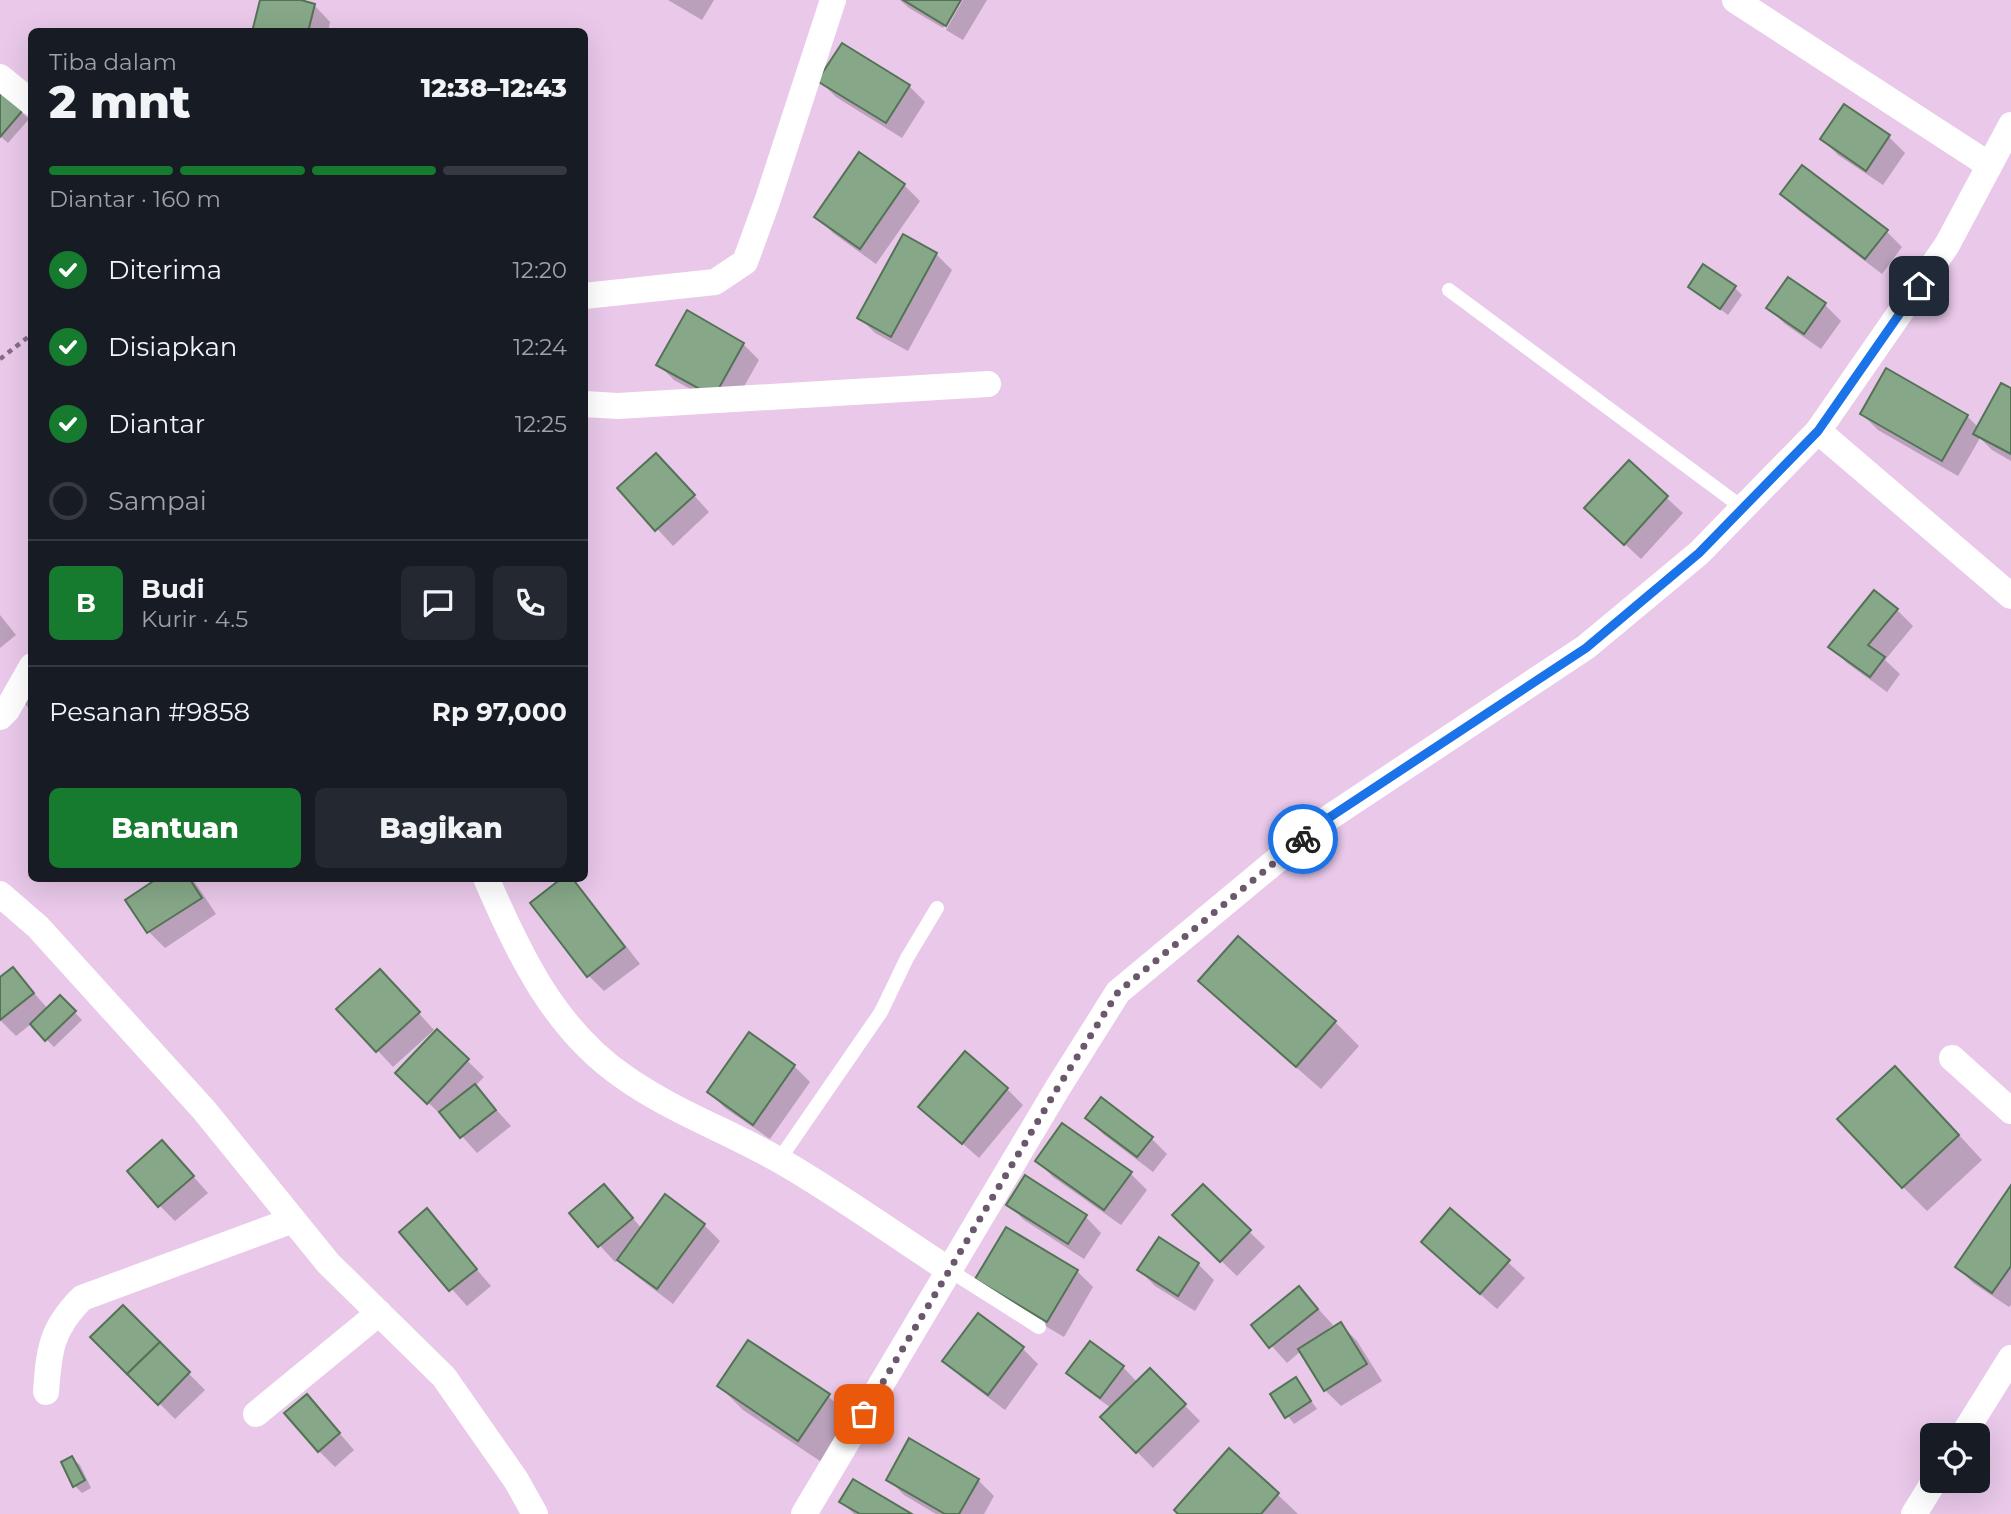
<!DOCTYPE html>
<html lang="id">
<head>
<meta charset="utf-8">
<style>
	body { margin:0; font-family:Montserrat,sans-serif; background:#242831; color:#f1f3f6; height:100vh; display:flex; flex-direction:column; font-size:26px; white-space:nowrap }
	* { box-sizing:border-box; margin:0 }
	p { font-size:23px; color:#9ea1a6 }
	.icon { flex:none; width:38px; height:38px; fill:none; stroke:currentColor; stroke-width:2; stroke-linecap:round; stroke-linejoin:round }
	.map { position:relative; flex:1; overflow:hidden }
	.side { position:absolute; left:28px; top:28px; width:560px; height:854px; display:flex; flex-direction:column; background:#171b24; border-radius:10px; box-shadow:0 7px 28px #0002 }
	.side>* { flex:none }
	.tools { position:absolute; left:1920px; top:1423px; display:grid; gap:14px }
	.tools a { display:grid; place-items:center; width:70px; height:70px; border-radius:10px; background:#171b24; box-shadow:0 7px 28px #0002; font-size:35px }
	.pin { position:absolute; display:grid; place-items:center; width:60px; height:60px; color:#fff; margin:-30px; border-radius:14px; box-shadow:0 4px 10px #0006 }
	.courier { position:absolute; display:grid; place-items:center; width:70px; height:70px; margin:-35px; border:5px solid #1a73e8; border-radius:50%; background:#fff; color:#222; box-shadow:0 2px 9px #0007 }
	.overview em { font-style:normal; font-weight:800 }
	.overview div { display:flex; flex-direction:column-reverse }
	.overview { display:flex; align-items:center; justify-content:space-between; height:119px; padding:0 21px }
	h1 { font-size:46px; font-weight:800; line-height:52px }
	.bar { display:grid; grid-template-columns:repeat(4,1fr); gap:10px 7px; align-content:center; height:84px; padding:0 21px }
	.bar i { height:9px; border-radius:5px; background:#363941 }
	.bar .active { background:#167b2e }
	.bar p { grid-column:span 4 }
	.line { display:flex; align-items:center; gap:18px; padding:0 21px; border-top:2px solid #363941 }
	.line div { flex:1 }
	.round { display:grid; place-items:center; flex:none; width:74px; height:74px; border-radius:10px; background:#242831 }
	ol { padding:0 21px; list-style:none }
	li { display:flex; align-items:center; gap:21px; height:77px }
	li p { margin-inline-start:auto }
	li .icon { padding:7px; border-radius:50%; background:#167b2e; color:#fff; stroke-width:4 }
	li:last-child { color:#9ea1a6 }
	li i { width:38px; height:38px; border:4px solid #363941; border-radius:50% }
	.action { display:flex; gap:14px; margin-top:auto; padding:14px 21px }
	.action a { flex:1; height:80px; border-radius:10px; background:#167b2e; color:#fff; font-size:28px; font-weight:800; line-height:80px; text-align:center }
	.action a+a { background:#242831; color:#f1f3f6 }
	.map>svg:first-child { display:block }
	.shadow { fill:#0003 }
	.building { fill:#86a788; stroke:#547356; stroke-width:2 }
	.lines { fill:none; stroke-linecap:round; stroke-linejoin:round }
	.path { stroke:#836d83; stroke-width:4.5; stroke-dasharray:5 5; stroke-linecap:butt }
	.lane { stroke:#fff; stroke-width:14 }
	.street { stroke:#fff; stroke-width:26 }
	.done { stroke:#6c586c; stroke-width:7; stroke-dasharray:0 12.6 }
	.route { stroke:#1a73e8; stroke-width:9 }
</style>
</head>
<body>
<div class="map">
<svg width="2011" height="1514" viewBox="0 0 2011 1514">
	<rect width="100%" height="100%" fill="#e9c8e9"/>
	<!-- shadow -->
	<g class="shadow">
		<polygon points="261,0 294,0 314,5 330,22 328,32 254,32"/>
		<polygon points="668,0 714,0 702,20"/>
		<polygon points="900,0 959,0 943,28 909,8"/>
		<polygon points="963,0 987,0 963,40 946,30"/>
		<polygon points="820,81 909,86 925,102 902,138 836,97"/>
		<polygon points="0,93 29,119 8,143 0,136"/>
		<polygon points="1889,137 1905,153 1883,185 1838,155 1822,139"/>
		<polygon points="904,185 920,201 876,264 833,233 817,217"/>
		<polygon points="1782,194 1886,231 1902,247 1882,274 1798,210"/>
		<polygon points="936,254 952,270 908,351 875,333 859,317"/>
		<polygon points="1789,279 1825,305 1841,321 1821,349 1785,324 1769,308"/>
		<polygon points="1690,286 1735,288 1742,295 1728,315"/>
		<polygon points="743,344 759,360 730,411 674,380 658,364"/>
		<polygon points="2011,390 2011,461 1992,450 1980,438 1958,476 1878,430 1862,414 1967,416 1979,428"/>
		<polygon points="1629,463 1683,513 1641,559 1603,524"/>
		<polygon points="672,471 709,512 673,546 620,488"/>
		<polygon points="1897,610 1913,626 1885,660 1900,674 1887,692 1847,663 1831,647"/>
		<polygon points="0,615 16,635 0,648"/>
		<polygon points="32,695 32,713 23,701"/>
		<polygon points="161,878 192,878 216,914 165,948 149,932 128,901"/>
		<polygon points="570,878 584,892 640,964 604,991 588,975"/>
		<polygon points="1238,938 1335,1022 1359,1046 1321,1089 1225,1005 1201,981"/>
		<polygon points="13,969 48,1009 60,997 82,1020 54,1047 31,1024 16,1036 0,1020 0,979"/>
		<polygon points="396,988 434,1030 393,1067 339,1009"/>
		<polygon points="437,1031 484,1077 475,1086 511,1126 477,1153 445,1117 444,1118 398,1073"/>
		<polygon points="794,1066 810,1082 770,1139 725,1108 709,1092"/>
		<polygon points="1007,1089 1023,1105 979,1158 921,1107"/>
		<polygon points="1919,1092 1982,1160 1927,1211 1903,1187"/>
		<polygon points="1087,1118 1151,1138 1167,1154 1153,1172 1103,1134"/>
		<polygon points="177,1158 208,1193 175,1221 159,1205"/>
		<polygon points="1037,1161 1131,1174 1147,1190 1121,1225 1053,1177"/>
		<polygon points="1203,1187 1265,1247 1237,1276 1190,1231"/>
		<polygon points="2011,1188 2011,1305 2009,1307 1973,1283 1957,1267"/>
		<polygon points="665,1197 704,1225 720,1241 673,1304 635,1275 619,1259 615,1262 571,1214 620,1203 642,1229"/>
		<polygon points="1008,1204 1085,1216 1101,1233 1084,1259 1024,1220"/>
		<polygon points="1451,1210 1525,1278 1497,1309 1439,1258"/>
		<polygon points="426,1211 491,1286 467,1306 401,1232"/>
		<polygon points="1198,1264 1214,1280 1195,1311 1155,1286 1139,1270"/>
		<polygon points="1077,1271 1093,1287 1064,1337 993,1295 977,1279"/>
		<polygon points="1299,1288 1333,1325 1324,1332 1326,1334 1341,1325 1357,1341 1382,1381 1341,1406 1325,1390 1301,1351 1287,1363 1253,1325"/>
		<polygon points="123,1307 205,1390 175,1419 93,1337"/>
		<polygon points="1022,1348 1038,1364 1005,1410 961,1377 945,1361"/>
		<polygon points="1123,1367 1138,1383 1150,1370 1200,1421 1153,1468 1103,1417 1111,1408 1084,1388 1068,1372"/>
		<polygon points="1295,1379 1317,1409 1294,1424 1272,1394"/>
		<polygon points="719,1386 828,1396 853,1420 823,1463 743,1410"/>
		<polygon points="322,1413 354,1450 335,1467 319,1451"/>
		<polygon points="1229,1451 1278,1495 1298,1514 1180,1514"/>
		<polygon points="72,1458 80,1465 91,1488 82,1493 75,1486"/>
		<polygon points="888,1479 978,1480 994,1496 984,1514 936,1514 904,1495"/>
		<polygon points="841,1502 909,1514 854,1514"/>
	</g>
	<!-- building -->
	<g class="building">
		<polygon points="260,0 301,0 315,4 308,32 252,32"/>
		<polygon points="903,0 961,0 946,26"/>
		<polygon points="842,43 910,85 886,123 817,81"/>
		<polygon points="0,90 23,110 0,137"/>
		<polygon points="1844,104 1890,135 1866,171 1820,139"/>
		<polygon points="859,152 905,184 860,249 814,217"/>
		<polygon points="1802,165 1888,230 1865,259 1780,194"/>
		<polygon points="903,234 937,253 891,337 857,318"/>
		<polygon points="1703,264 1736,286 1720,309 1688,287"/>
		<polygon points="1788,277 1826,303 1804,334 1766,308"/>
		<polygon points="687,310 744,343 714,397 656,365"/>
		<polygon points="1886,368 1968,415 1942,461 1860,414"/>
		<polygon points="2001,383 2011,388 2011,454 1973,434"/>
		<polygon points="656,453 695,495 655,531 617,488"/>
		<polygon points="1629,460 1668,496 1624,545 1584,508"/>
		<polygon points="1874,590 1898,609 1868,645 1885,657 1870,677 1828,647"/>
		<polygon points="158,878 189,878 202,898 147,933 125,900"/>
		<polygon points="562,878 572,878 625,947 587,977 530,903"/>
		<polygon points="1238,936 1336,1021 1296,1067 1198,981"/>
		<polygon points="13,967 34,993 0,1020 0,977"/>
		<polygon points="380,969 420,1012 376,1052 336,1009"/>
		<polygon points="60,995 76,1011 45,1041 30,1024"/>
		<polygon points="437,1029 469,1059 427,1104 395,1073"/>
		<polygon points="749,1032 795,1065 753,1125 707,1092"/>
		<polygon points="965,1051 1008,1088 962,1144 918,1107"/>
		<polygon points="1895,1066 1959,1135 1902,1188 1837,1119"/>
		<polygon points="475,1084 496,1110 460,1138 439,1112"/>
		<polygon points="1101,1097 1153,1137 1137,1157 1085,1118"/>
		<polygon points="1062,1123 1132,1172 1104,1210 1035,1161"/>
		<polygon points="162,1140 194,1176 158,1207 127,1171"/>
		<polygon points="1025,1175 1087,1215 1068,1244 1006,1205"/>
		<polygon points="604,1184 633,1218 598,1247 569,1213"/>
		<polygon points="1203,1184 1251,1230 1220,1262 1172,1215"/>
		<polygon points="2011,1185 2011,1266 1992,1293 1955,1267"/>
		<polygon points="665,1194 705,1224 657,1289 617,1260"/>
		<polygon points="427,1208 477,1269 449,1291 399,1232"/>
		<polygon points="1450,1208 1510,1260 1480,1294 1421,1242"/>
		<polygon points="1006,1227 1078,1270 1047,1322 975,1279"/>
		<polygon points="1159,1237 1199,1263 1178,1296 1137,1270"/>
		<polygon points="1299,1286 1318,1309 1269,1348 1251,1325"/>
		<polygon points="123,1305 160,1342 127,1374 90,1337"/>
		<polygon points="978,1313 1024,1347 988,1395 942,1361"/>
		<polygon points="1341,1322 1367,1364 1324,1391 1298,1349"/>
		<polygon points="748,1340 830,1394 798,1441 717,1386"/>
		<polygon points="1090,1341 1124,1366 1100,1398 1066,1373"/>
		<polygon points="160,1342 190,1372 158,1405 127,1374"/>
		<polygon points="1150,1368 1186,1404 1136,1453 1100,1417"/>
		<polygon points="1296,1377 1311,1401 1285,1418 1270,1394"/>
		<polygon points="307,1394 340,1433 318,1452 284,1413"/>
		<polygon points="909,1438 979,1479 959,1514 945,1514 886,1480"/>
		<polygon points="1229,1448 1279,1493 1261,1514 1178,1514 1174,1510"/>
		<polygon points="72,1456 85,1480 73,1487 61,1462"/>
		<polygon points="853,1479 912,1514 860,1514 839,1502"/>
	</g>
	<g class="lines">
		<!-- path -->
		<polyline class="path" points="0,359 32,334"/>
		<!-- lane -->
		<g class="lane">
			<polyline points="1449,290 1743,508"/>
			<polyline points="779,1160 881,1012 907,958 937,908"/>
			<polyline points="949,1270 1039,1327"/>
		</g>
		<!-- street -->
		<g class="street">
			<polyline points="1735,0 1989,165"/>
			<polyline points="0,77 32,103"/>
			<polyline points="584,296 715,282 745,262 768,199 833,0"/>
			<polyline points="584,404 618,406 988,384"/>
			<polyline points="1818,431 1947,245 2011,125"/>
			<polyline points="0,717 7,710 32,666"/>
			<path d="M486,878C519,954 554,1029 624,1077C672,1111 728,1131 779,1160C837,1193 893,1234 949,1270"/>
			<polyline points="0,894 38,927 204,1110 328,1263 444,1377 516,1480 535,1514"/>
			<polyline points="1952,1058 2011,1111"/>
			<path d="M46,1392C49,1350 51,1329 82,1298L293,1220"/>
			<polyline points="256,1414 379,1313"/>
			<polyline points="1963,1435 2011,1358"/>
			<polyline points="804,1514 1057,1089 1118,992 1324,821 1586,647 1699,553 1818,431 2011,596"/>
			<polyline points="1914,1514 1935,1480"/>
		</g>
	</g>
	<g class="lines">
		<!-- done -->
		<polyline class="done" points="864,1414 1057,1089 1118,992 1303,839"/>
		<!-- route -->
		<polyline class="route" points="1303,839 1324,821 1586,648 1699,553 1818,431 1919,286"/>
	</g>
</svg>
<div class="tools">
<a><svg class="icon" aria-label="locate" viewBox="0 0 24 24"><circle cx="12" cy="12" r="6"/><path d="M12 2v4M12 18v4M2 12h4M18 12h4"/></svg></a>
</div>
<div class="pin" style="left:864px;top:1414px;background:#ea580c"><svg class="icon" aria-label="bag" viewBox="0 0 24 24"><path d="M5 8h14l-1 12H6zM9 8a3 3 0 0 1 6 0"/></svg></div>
<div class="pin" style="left:1919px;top:286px;background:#1f2937"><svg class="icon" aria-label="home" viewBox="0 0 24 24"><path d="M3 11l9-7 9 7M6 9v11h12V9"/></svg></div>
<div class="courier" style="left:1303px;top:839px"><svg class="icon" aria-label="bike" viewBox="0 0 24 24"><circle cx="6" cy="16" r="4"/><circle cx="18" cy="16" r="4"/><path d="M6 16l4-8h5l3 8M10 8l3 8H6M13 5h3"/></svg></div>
<section class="side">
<div class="overview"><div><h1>2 mnt</h1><p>Tiba dalam</p></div><em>12:38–12:43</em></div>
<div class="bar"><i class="active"></i><i class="active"></i><i class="active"></i><i></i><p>Diantar · 160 m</p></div>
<ol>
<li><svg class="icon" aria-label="check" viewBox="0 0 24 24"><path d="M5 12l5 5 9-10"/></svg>Diterima<p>12:20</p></li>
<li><svg class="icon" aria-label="check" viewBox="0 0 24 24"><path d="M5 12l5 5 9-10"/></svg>Disiapkan<p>12:24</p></li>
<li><svg class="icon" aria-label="check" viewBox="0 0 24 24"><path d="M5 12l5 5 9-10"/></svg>Diantar<p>12:25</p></li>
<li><i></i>Sampai</li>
</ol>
<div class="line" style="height:126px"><b class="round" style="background:#167b2e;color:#fff">B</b><div><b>Budi</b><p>Kurir · 4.5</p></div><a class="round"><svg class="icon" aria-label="chat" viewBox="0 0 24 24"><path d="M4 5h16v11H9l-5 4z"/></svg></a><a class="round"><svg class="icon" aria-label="phone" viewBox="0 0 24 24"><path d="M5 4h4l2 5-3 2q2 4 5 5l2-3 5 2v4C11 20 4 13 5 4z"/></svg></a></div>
<div class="line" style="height:91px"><div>Pesanan #9858</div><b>Rp 97,000</b></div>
<div class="action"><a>Bantuan</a><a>Bagikan</a></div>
</section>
</div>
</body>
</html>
